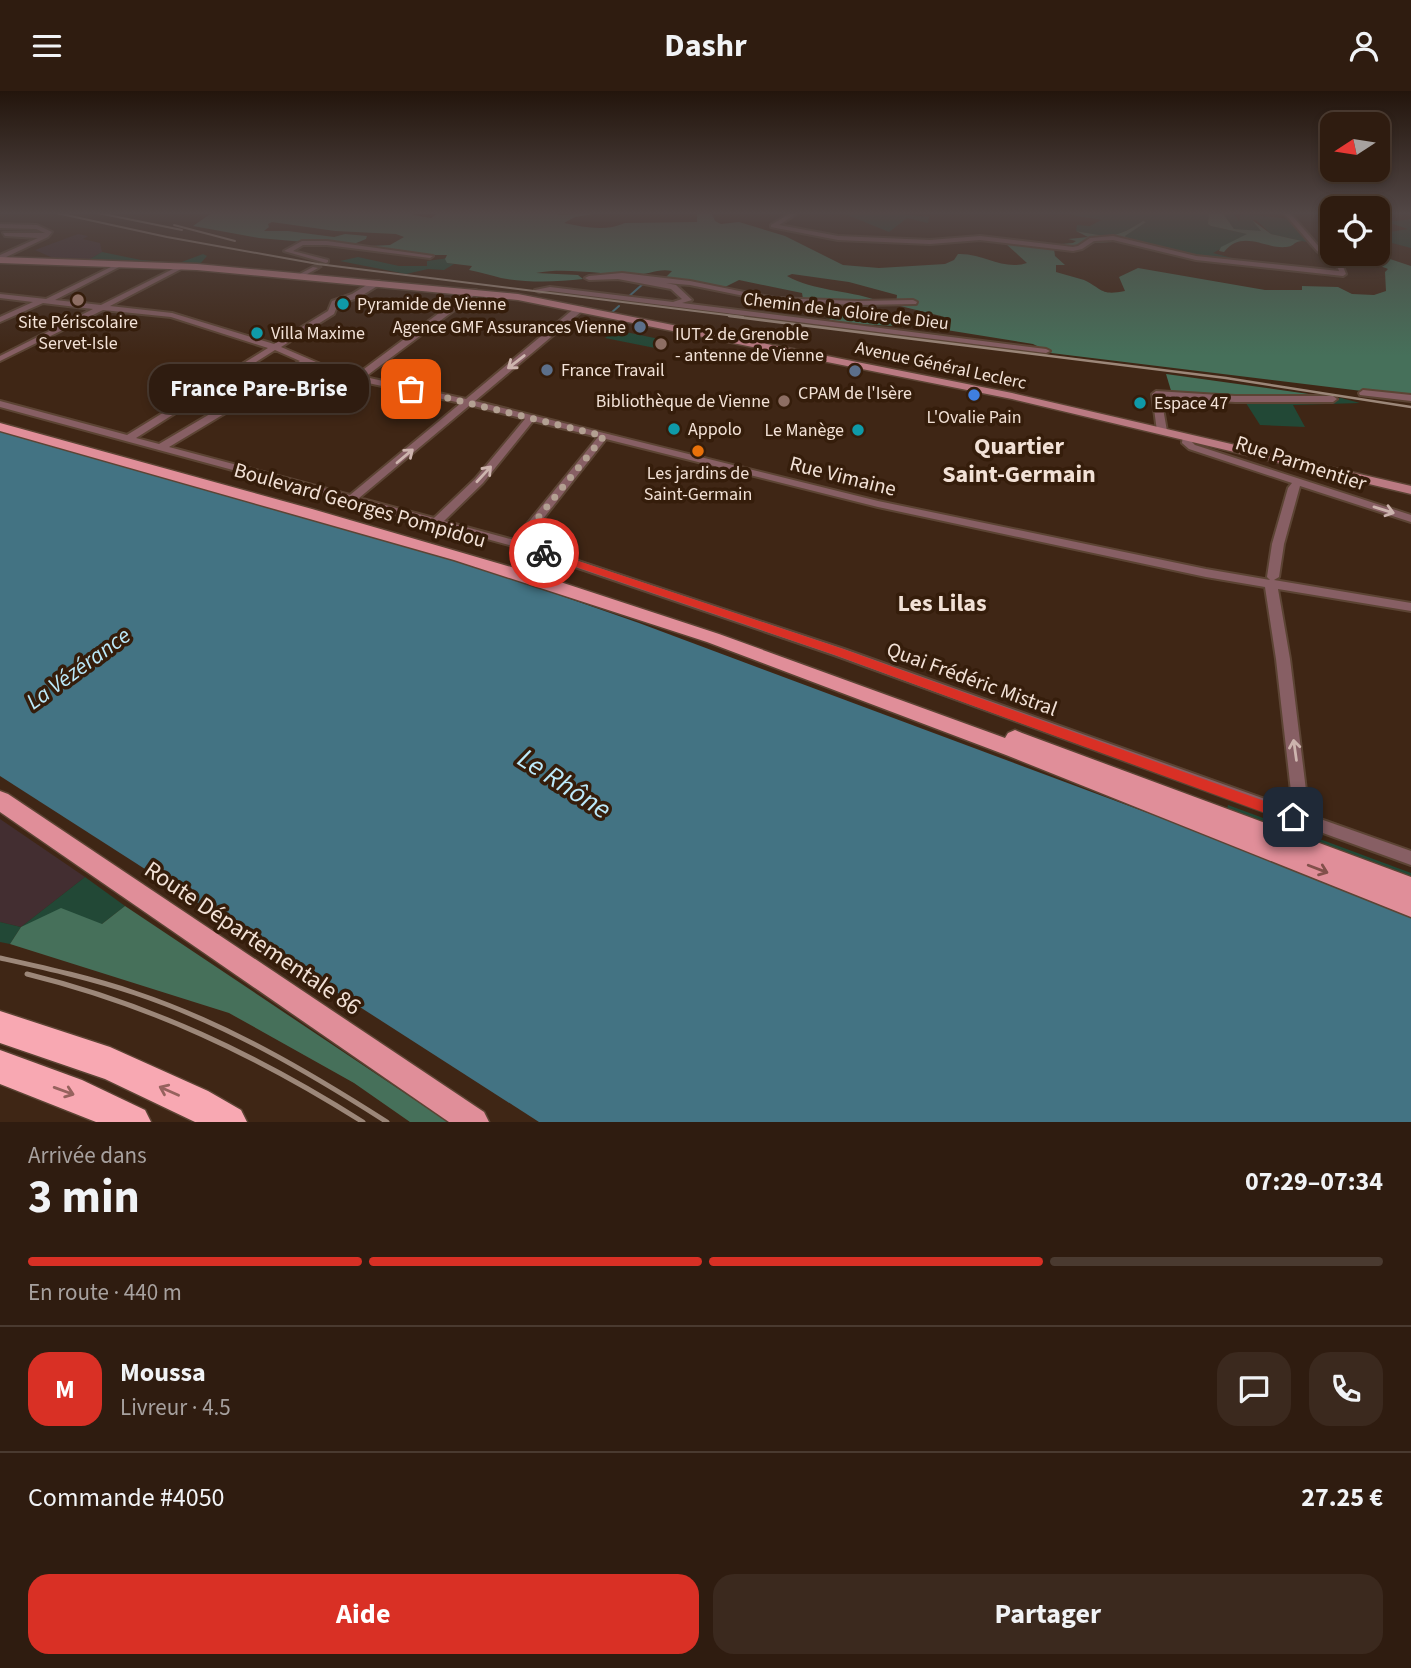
<!DOCTYPE html>
<html lang="fr">
<head>
<meta charset="utf-8">
<style>
	body { margin:0; font-family:"Source Sans 3",sans-serif; background:#3b291e; color:#f1f3f6; height:100vh; display:flex; flex-direction:column; font-size:26px; white-space:nowrap }
	* { box-sizing:border-box; margin:0 }
	p { font-size:23px; color:#a7a19f }
	.icon { flex:none; width:38px; height:38px; fill:none; stroke:currentColor; stroke-width:2; stroke-linecap:round; stroke-linejoin:round }
	.map { position:relative; height:1031px; overflow:hidden }
	.details { display:flex; flex-direction:column; background:#2f1c10; flex:1 }
	.details>* { flex:none }
	.needle { width:46px; rotate:258deg }
	.fabs { position:absolute; left:1320px; top:21px; display:grid; gap:14px }
	.fabs a { display:grid; place-items:center; width:70px; height:70px; border-radius:14px; background:#2f1c10; box-shadow:0 4px 10px #0003,0 0 0 2px #4a3a30; font-size:35px }
	.pin { position:absolute; display:grid; place-items:center; width:60px; height:60px; color:#fff; margin:-30px; border-radius:14px; box-shadow:0 4px 10px #0006 }
	.courier { position:absolute; display:grid; place-items:center; width:70px; height:70px; margin:-35px; border:5px solid #d93025; border-radius:50%; background:#fff; color:#222; box-shadow:0 2px 9px #0007 }
	.bubble { position:absolute; height:49px; border-radius:21px; background:#2f1c10; box-shadow:0 4px 10px #0003,0 0 0 2px #4a3a30; font-size:23px; font-weight:700; line-height:49px; text-align:center }
	.headline em { font-style:normal; font-weight:700 }
	.headline div { display:flex; flex-direction:column-reverse }
	.headline { display:flex; align-items:center; justify-content:space-between; height:119px; padding:0 28px }
	h1 { font-size:46px; font-weight:700; line-height:52px }
	.bar { display:grid; grid-template-columns:repeat(4,1fr); gap:10px 7px; align-content:center; height:84px; padding:0 28px }
	.bar i { height:9px; border-radius:5px; background:#4a3a30 }
	.bar .on { background:#d93025 }
	.bar p { grid-column:span 4 }
	.line { display:flex; align-items:center; gap:18px; padding:0 28px; border-top:2px solid #4a3a30 }
	.line div { flex:1 }
	.round { display:grid; place-items:center; flex:none; width:74px; height:74px; border-radius:21px; background:#3b291e }
	.action { display:flex; gap:14px; margin-top:auto; padding:14px 28px }
	.action a { flex:1; height:80px; border-radius:21px; background:#d93025; color:#fff; font-size:28px; font-weight:700; line-height:80px; text-align:center }
	.action a+a { background:#3b291e; color:#f1f3f6 }
	header { display:flex; justify-content:space-between; align-items:center; height:91px; padding:0 28px; background:#2f1c10; font-size:32px; font-weight:700 }
	.map>svg:first-child { display:block }
	.industrial { fill:#432e31 }
	.green { fill:#224836 }
	.forest { fill:#46705a }
	.water { fill:#437383 }
	.lines { fill:none; stroke-linecap:round; stroke-linejoin:round }
	.stream { stroke:#437383; stroke-width:2 }
	.street-tunnel { stroke:#5a4232; stroke-width:7; stroke-dasharray:7 3.5; stroke-linecap:butt }
	.street-casing { stroke:#5c4434; stroke-width:4 }
	.secondary-casing { stroke:#5c4434; stroke-width:3 }
	.primary-casing { stroke:#5c4434; stroke-width:3 }
	.highway-casing { stroke:#5c4434; stroke-width:3 }
	.street { fill:#875f64; fill-rule:evenodd }
	.secondary { fill:#ba7a82; fill-rule:evenodd }
	.primary { fill:#e08e99; fill-rule:evenodd }
	.highway { fill:#f8a8b2; fill-rule:evenodd }
	.rail-far2 { stroke:#9c8779; stroke-width:2 }
	.rail-far1 { stroke:#9c8779; stroke-width:2.5 }
	.rail { stroke:#9c8779; stroke-width:5 }
	.oneway { stroke:#cdb4ae }
	.oneway2 { stroke:#82504b }
	.oneway3 { stroke:#96625e }
	.route { fill:#d93025 }
	.done { stroke:#b3a092; stroke-width:7; stroke-dasharray:0 12.6 }
	.education-dot { fill:#8d6e63; stroke:#351d0b; stroke-width:2.5 }
	.culture-dot { fill:#0f9aa8; stroke:#351d0b; stroke-width:2.5 }
	.service-dot { fill:#5c6f8a; stroke:#351d0b; stroke-width:2.5 }
	.shop-dot { fill:#3f7fe0; stroke:#351d0b; stroke-width:2.5 }
	.food-dot { fill:#e8710a; stroke:#351d0b; stroke-width:2.5 }
	.labels { text-anchor:middle; stroke-width:7; stroke-linejoin:round; paint-order:stroke }
	.far-poi-label { font-size:18px; fill:#f2e1d6; stroke:#351d0b; text-anchor:start }
	.far-street-label { font-size:18px; fill:#f2e1d6; stroke:#351d0b }
	.street-label { font-size:21px; fill:#f2e1d6; stroke:#351d0b }
	.water-label { font-size:23px; font-style:italic; fill:#bceafb; stroke:#351d0b }
	.quarter-label { font-size:24px; font-weight:bold; fill:#f2e1d6; stroke:#351d0b }
	.near-street-label { font-size:24px; fill:#f2e1d6; stroke:#351d0b }
	.near-water-label { font-size:28px; font-style:italic; fill:#bceafb; stroke:#351d0b }
</style>
</head>
<body>
<header><svg class="icon" aria-label="menu" viewBox="0 0 24 24"><path d="M4 6h16M4 12h16M4 18h16"/></svg>Dashr<svg class="icon" aria-label="person" viewBox="0 0 24 24"><circle cx="12" cy="8" r="4"/><path d="M4 21q1-7 8-7t8 7"/></svg></header>
<div class="map">
<svg width="1411" height="1031" viewBox="0 0 1411 1031">
	<rect width="100%" height="100%" fill="#3f2615"/>
	<!-- industrial -->
	<g class="industrial">
		<polygon points="78,143 88,145 83,148 100,152 102,161 90,168 53,167 35,159"/>
		<polygon points="0,728 85,786 21,836 0,831"/>
	</g>
	<!-- green -->
	<g class="green">
		<polygon points="840,121 885,121 929,126 928,132 907,127 889,141"/>
		<path d="M1055,121H1209L1208,132L1211,135L1248,143L1213,162L1232,167L1231,169L1197,166L1128,150L1124,146L1143,130C1113,149 1110,146 1076,140L1077,134L1090,135L1101,129Z"/>
		<polygon points="1222,121 1233,121 1239,130 1240,124 1246,123 1289,128 1311,152 1271,143 1256,129 1253,129 1262,141 1234,138"/>
		<polygon points="1411,128 1411,157 1377,148 1377,143 1408,138 1387,131"/>
		<polygon points="102,161 141,169 179,172 203,163 207,165 199,174 51,168 90,168"/>
		<polygon points="358,166 399,175 427,175 427,170 448,167 447,172 454,173 444,179 428,178 406,183 340,170"/>
		<polygon points="616,239 669,250 655,257 605,247"/>
		<polygon points="1341,307 1360,312 1293,314 1305,336 1260,334 1244,309"/>
		<polygon points="1228,714 1411,782 1411,788 1227,718"/>
		<polygon points="85,786 125,815 102,833 21,836 10,853 0,851 0,831 21,836"/>
	</g>
	<!-- forest -->
	<g class="forest">
		<path d="M213,121H419L413,124L431,127L440,121H560L555,123C565,125 592,121 606,121L575,126L564,132C584,136 605,141 625,132L697,131V121H711L715,130L721,133L739,131L785,145L843,174L879,177L945,173L954,169L958,163C983,162 1003,180 1027,172L1006,153L1010,151L1037,155L1073,152L1076,150L1068,148L1088,146L1076,140C1110,146 1113,149 1143,130L1146,131L1125,145L1128,150L1095,152L1070,159L1054,158L1055,165L1065,174H1056V181C1065,184 1075,186 1084,189C1103,198 1100,205 1125,200L1119,186L1138,177L1265,199H1302V195L1338,196L1352,203L1374,204L1386,200L1385,181L1388,178C1376,172 1366,175 1354,171L1384,166L1411,175V306L1051,262L1033,253L934,237L837,232L826,227L827,222L940,229L941,225L896,214L897,204L849,191L792,183L787,185C814,200 847,199 876,209L873,212L803,208L802,202L739,189L723,197L662,190L672,180C658,177 648,184 634,184C602,184 568,176 536,182L578,184L583,188C556,191 529,192 501,187C490,184 480,181 469,179L472,175L447,172L445,168L447,164H422L368,158L370,155L390,154L404,146L396,143L335,140L272,131L268,133L269,136L264,140H288L334,146L345,143L367,145L366,148L349,155L259,147L193,135Z"/>
		<path d="M1209,121H1222L1234,138L1261,140L1252,129L1271,143L1302,150C1292,151 1296,155 1286,156C1264,158 1243,138 1224,161L1219,160L1221,156L1247,143L1211,135L1208,133Z"/>
		<polygon points="1166,283 1330,306 1289,308 1172,303"/>
		<polygon points="125,815 448,1031 410,1031 354,992 229,922 10,853 21,836 61,817 102,833"/>
	</g>
	<!-- water -->
	<polygon class="water" points="0,339 490,480 639,532 1250,760 1411,824 1411,1031 539,1031 0,685"/>
	<g class="lines">
		<!-- stream -->
		<g class="stream">
			<polyline points="627,207 644,192"/>
			<polyline points="611,222 619,215"/>
		</g>
		<!-- street-tunnel -->
		<polyline class="street-tunnel" points="315,177 326,170"/>
		<defs>
			<g id="street">
				<polygon points="787,121 793,121 796,123 779,134 838,145 930,149 980,145 1073,156 1078,155 1090,147 1113,145 1196,165 1339,180 1337,175 1317,160 1283,121 1289,121 1321,158 1342,173 1346,183 1343,185 1196,169 1113,149 1094,150 1082,158 1073,160 980,149 930,153 838,149 771,136 771,134 789,123"/>
				<polygon points="0,133 37,134 52,141 48,146 0,169 0,164 38,147 5,145 3,142 45,142 36,138 0,137"/>
				<polygon points="302,150 327,150 433,165 430,167 327,154 303,154 293,160 328,169 328,171 326,172 284,160"/>
				<path d="M119,172L122,174L121,175L55,209L101,214L183,173L185,174V176L110,215L172,222L274,253L328,220L332,210L352,203L373,190H379V194L358,207L338,213L334,223L281,256L337,280L356,284L470,199H476V203L365,286L466,308L576,216H582V220L475,310L878,410L1206,478L1270,489L1267,486L1272,453L1288,397L1292,392L1189,358L1182,352L1183,344H1189L1192,351L1195,354L1411,424V431L1300,395L1284,453L1279,486L1274,489L1411,512V520L1278,498L1290,568L1309,724L1411,760V774L834,564L513,455L0,316V310L127,344L268,257L171,226L103,219L0,270V265L93,218L43,212L0,231V226L33,211L0,207V203L46,208ZM275,259L300,270L159,353L136,347ZM307,273L331,284L461,312L350,404L169,356ZM470,314L525,328L475,388L434,427L359,407ZM533,330L598,346L514,449L444,430L483,392ZM606,348L878,416L1206,486L1265,496L1276,568L1293,718L844,558L524,452Z"/>
				<polygon points="313,176 318,177 302,186 296,185"/>
				<polygon points="622,182 690,190 774,207 858,210 913,209 917,211 916,213 858,214 774,211 690,194 666,192 676,194 692,209 682,212 1046,258 1050,260 1046,262 550,200 539,201 535,199 550,196 673,211 682,208 671,198 618,188 589,189 585,187 589,185"/>
				<polygon points="1363,299 1411,304 1411,310 1360,304 1359,302"/>
				<polygon points="1156,300 1235,305 1333,305 1337,308 1333,311 1235,311 1161,306 1167,340 1162,343 1157,340 1152,303"/>
			</g>
			<polygon id="secondary" points="0,166 197,173 518,203 1012,302 1411,395 1411,403 1012,308 518,209 197,179 0,172"/>
			<g id="primary">
				<polygon points="0,332 312,418 542,485 719,543 1005,647 1008,642 1015,639 1022,642 1411,786 1411,826 1006,664 707,551 454,469 0,340"/>
				<polygon points="0,700 8,703 484,1021 489,1031 449,1031 0,721"/>
			</g>
			<g id="highway">
				<polygon points="0,920 110,956 208,1000 241,1019 247,1031 195,1031 105,988 0,952"/>
				<polygon points="0,959 82,989 145,1019 151,1031 96,1031 0,993"/>
			</g>
		</defs>
		<!-- street casing -->
		<use href="#street" class="street-casing"/>
		<!-- secondary casing -->
		<use href="#secondary" class="secondary-casing"/>
		<!-- primary casing -->
		<use href="#primary" class="primary-casing"/>
		<!-- highway casing -->
		<use href="#highway" class="highway-casing"/>
		<!-- street -->
		<use href="#street" class="street"/>
		<!-- secondary -->
		<use href="#secondary" class="secondary"/>
		<!-- primary -->
		<use href="#primary" class="primary"/>
		<!-- highway -->
		<use href="#highway" class="highway"/>
		<!-- rail-far2 -->
		<g class="rail-far2">
			<polyline points="52,121 167,146 318,173 743,226"/>
			<polyline points="93,121 182,139"/>
			<polyline points="174,134 235,150"/>
		</g>
		<!-- rail-far1 -->
		<polyline class="rail-far1" points="729,225 1226,287 1411,316"/>
		<!-- rail -->
		<g class="rail">
			<path d="M0,867C45,877 91,887 135,902C225,932 307,980 387,1031"/>
			<path d="M27,883C149,913 257,964 363,1031"/>
		</g>
	</g>
	<!-- one-way arrows -->
	<defs><path id="oneway-shaft" d="M-6 0H5M1.5-3L5.5 0L1.5 3" fill="none" stroke-width="1.6" stroke-linecap="round" stroke-linejoin="round" transform="scale(1.75)"/></defs>
	<g class="oneway">
		<use href="#oneway-shaft" transform="translate(516 271) rotate(142)"/>
		<use href="#oneway-shaft" transform="translate(405 365) rotate(-40)"/>
		<use href="#oneway-shaft" transform="translate(484 383) rotate(-47)"/>
		<use href="#oneway-shaft" transform="translate(1384 419) rotate(17)"/>
		<use href="#oneway-shaft" transform="translate(1295 659) rotate(-98)"/>
	</g>
	<use class="oneway2" href="#oneway-shaft" transform="translate(1318 778) rotate(21)"/>
	<g class="oneway3">
		<use href="#oneway-shaft" transform="translate(64 1000) rotate(20)"/>
		<use href="#oneway-shaft" transform="translate(169 1000) rotate(-156)"/>
	</g>
	<!-- sky -->
	<linearGradient id="sky" x2="0" y2="1"><stop stop-color="#23150c"/><stop offset="0.46" stop-color="#524746"/><stop offset="1" stop-color="#524746" stop-opacity="0"/></linearGradient>
	<rect width="1411" height="265" fill="url(#sky)"/>
	<!-- route -->
	<polygon class="route" points="541,460 548,460 843,558 1298,722 1300,726 1293,732 1287,730 835,564 541,464"/>
	<g class="lines">
		<!-- done -->
		<polyline class="done" points="411,298 604,345 517,453 544,462"/>
	</g>
	<!-- markers -->
	<g class="education-dot">
		<circle cx="78" cy="209" r="7"/>
		<circle cx="661" cy="253" r="7"/>
		<circle cx="784" cy="310" r="7"/>
	</g>
	<g class="culture-dot">
		<circle cx="343" cy="213" r="7"/>
		<circle cx="257" cy="242" r="7"/>
		<circle cx="1140" cy="312" r="7"/>
		<circle cx="674" cy="338" r="7"/>
		<circle cx="858" cy="339" r="7"/>
	</g>
	<g class="service-dot">
		<circle cx="640" cy="236" r="7"/>
		<circle cx="547" cy="279" r="7"/>
		<circle cx="855" cy="280" r="7"/>
	</g>
	<circle class="shop-dot" cx="974" cy="304" r="7"/>
	<circle class="food-dot" cx="698" cy="360" r="7"/>
	<g class="labels">
		<!-- far-poi labels -->
		<g class="far-poi-label">
			<text x="357" y="219">Pyramide de Vienne</text>
			<text x="78" y="237" text-anchor="middle">Site Périscolaire<tspan x="78" dy="21">Servet-Isle</tspan></text>
			<text x="626" y="242" text-anchor="end">Agence GMF Assurances Vienne</text>
			<text x="271" y="248">Villa Maxime</text>
			<text x="675" y="249">IUT 2 de Grenoble<tspan x="675" dy="21">- antenne de Vienne</tspan></text>
			<text x="561" y="285">France Travail</text>
			<text x="855" y="308" text-anchor="middle">CPAM de l'Isère</text>
			<text x="770" y="316" text-anchor="end">Bibliothèque de Vienne</text>
			<text x="1154" y="318">Espace 47</text>
			<text x="974" y="332" text-anchor="middle">L'Ovalie Pain</text>
			<text x="688" y="344">Appolo</text>
			<text x="844" y="345" text-anchor="end">Le Manège</text>
			<text x="698" y="388" text-anchor="middle">Les jardins de<tspan x="698" dy="21">Saint-Germain</tspan></text>
		</g>
		<!-- far-street labels -->
		<g class="far-street-label">
			<text transform="translate(846 220) rotate(7)" y="6">Chemin de la Gloire de Dieu</text>
			<text transform="translate(941 274) rotate(12)" y="6">Avenue Général Leclerc</text>
		</g>
		<!-- street labels -->
		<g class="street-label">
			<text transform="translate(1301 372) rotate(18)" y="7">Rue Parmentier</text>
			<text transform="translate(843 385) rotate(14)" y="7">Rue Vimaine</text>
			<text transform="translate(360 414) rotate(16)" y="7">Boulevard Georges Pompidou</text>
			<text transform="translate(972 588) rotate(20)" y="7">Quai Frédéric Mistral</text>
		</g>
		<!-- water labels -->
		<g class="water-label">
			<text transform="translate(78 577) rotate(-36)" y="8">La Vézérance</text>
		</g>
		<!-- quarter labels -->
		<g class="quarter-label">
			<text x="1019" y="363">Quartier<tspan x="1019" dy="28">Saint-Germain</tspan></text>
			<text x="942" y="520">Les Lilas</text>
		</g>
		<!-- near-street labels -->
		<g class="near-street-label">
			<text transform="translate(253 847) rotate(34)" y="8">Route Départementale 86</text>
		</g>
		<!-- near-water labels -->
		<g class="near-water-label">
			<text transform="translate(565 692) rotate(33)" y="10">Le Rhône</text>
		</g>
	</g>
</svg>
<div class="fabs">
<a><svg class="needle" viewBox="-14 -14 28 28"><path d="M0-13l5 13h-10z" fill="#e53935"/><path d="M0 13l5-13h-10z" fill="#a7a19f"/></svg></a>
<a><svg class="icon" aria-label="locate" viewBox="0 0 24 24"><circle cx="12" cy="12" r="6"/><path d="M12 2v4M12 18v4M2 12h4M18 12h4"/></svg></a>
</div>
<div class="pin" style="left:411px;top:298px;background:#ea580c"><svg class="icon" aria-label="bag" viewBox="0 0 24 24"><path d="M5 8h14l-1 12H6zM9 8a3 3 0 0 1 6 0"/></svg></div>
<div class="pin" style="left:1293px;top:726px;background:#1f2937"><svg class="icon" aria-label="home" viewBox="0 0 24 24"><path d="M3 11l9-7 9 7M6 9v11h12V9"/></svg></div>
<div class="courier" style="left:544px;top:462px"><svg class="icon" aria-label="bike" viewBox="0 0 24 24"><circle cx="6" cy="16" r="4"/><circle cx="18" cy="16" r="4"/><path d="M6 16l4-8h5l3 8M10 8l3 8H6M13 5h3"/></svg></div>
<div class="bubble" style="left:149px;top:273px;width:220px">France Pare-Brise</div>
</div>
<section class="details">
<div class="headline"><div><h1>3 min</h1><p>Arrivée dans</p></div><em>07:29–07:34</em></div>
<div class="bar"><i class="on"></i><i class="on"></i><i class="on"></i><i></i><p>En route · 440 m</p></div>
<div class="line" style="height:126px"><b class="round" style="background:#d93025;color:#fff">M</b><div><b>Moussa</b><p>Livreur · 4.5</p></div><a class="round"><svg class="icon" aria-label="chat" viewBox="0 0 24 24"><path d="M4 5h16v11H9l-5 4z"/></svg></a><a class="round"><svg class="icon" aria-label="phone" viewBox="0 0 24 24"><path d="M5 4h4l2 5-3 2q2 4 5 5l2-3 5 2v4C11 20 4 13 5 4z"/></svg></a></div>
<div class="line" style="height:91px"><div>Commande #4050</div><b>27.25 €</b></div>
<div class="action"><a>Aide</a><a>Partager</a></div>
</section>
</body>
</html>
